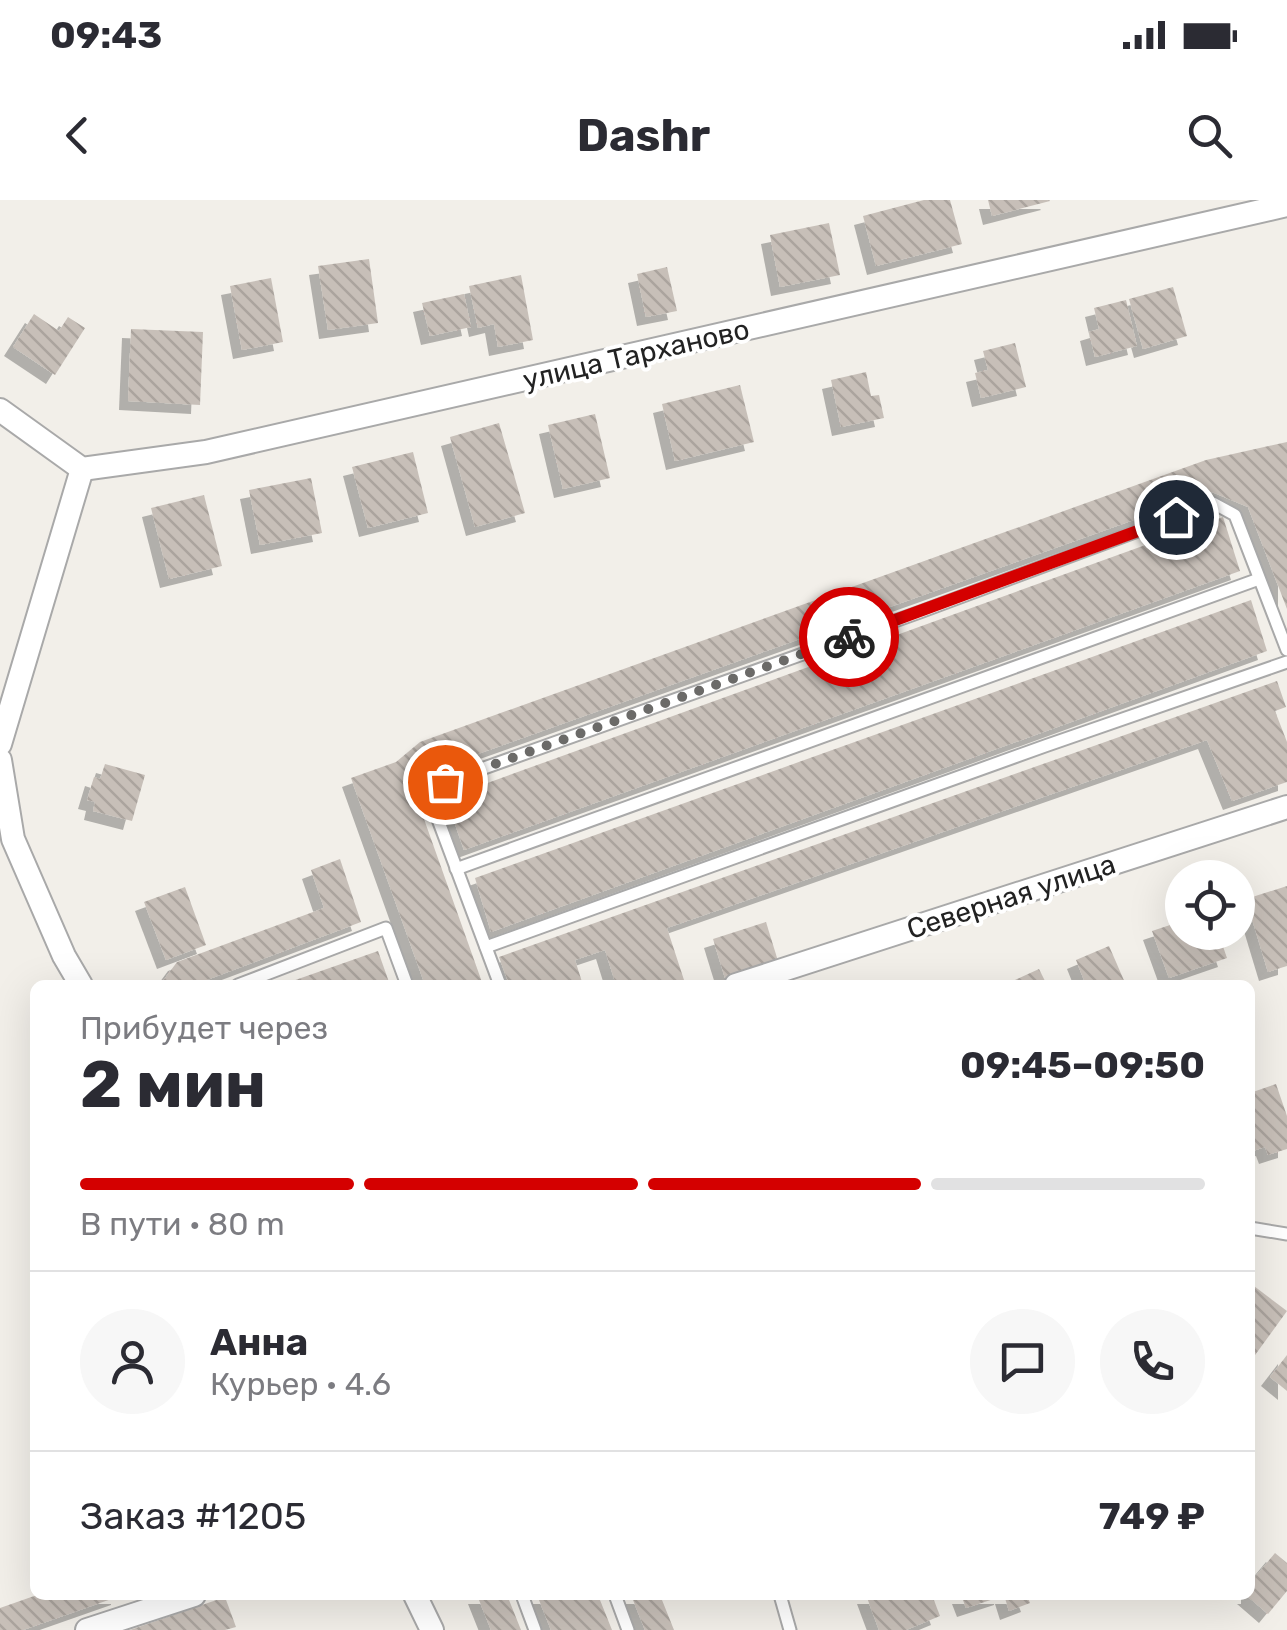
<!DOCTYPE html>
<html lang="ru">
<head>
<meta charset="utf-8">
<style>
	body { margin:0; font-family:Rubik,sans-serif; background:#f7f7f7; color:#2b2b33; height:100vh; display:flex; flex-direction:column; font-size:38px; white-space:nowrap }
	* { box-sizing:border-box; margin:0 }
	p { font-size:32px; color:#7c7c81 }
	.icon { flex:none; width:55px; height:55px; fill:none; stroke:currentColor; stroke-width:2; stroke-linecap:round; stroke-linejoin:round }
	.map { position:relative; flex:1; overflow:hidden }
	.sheet { position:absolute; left:30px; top:780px; width:1225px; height:620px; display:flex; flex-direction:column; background:#fff; border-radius:15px; box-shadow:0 10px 40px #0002 }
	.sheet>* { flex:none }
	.fabs { position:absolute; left:1165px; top:660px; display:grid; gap:20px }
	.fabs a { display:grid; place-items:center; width:90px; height:90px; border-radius:50%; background:#fff; box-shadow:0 10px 40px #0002; font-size:50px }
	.pin { position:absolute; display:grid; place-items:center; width:85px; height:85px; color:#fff; margin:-42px; border:5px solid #fff; border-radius:50%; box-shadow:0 2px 10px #0007 }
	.courier { position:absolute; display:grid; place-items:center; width:100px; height:100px; margin:-50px; border:8px solid #d40000; border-radius:50%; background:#fff; color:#222; box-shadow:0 2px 12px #0007 }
	.headline em { font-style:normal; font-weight:700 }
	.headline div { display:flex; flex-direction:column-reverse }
	.headline { display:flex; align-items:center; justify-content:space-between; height:170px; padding:0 50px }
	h1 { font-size:65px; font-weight:700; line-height:75px }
	.bar { display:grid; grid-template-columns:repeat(4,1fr); gap:15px 10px; align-content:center; height:120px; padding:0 50px }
	.bar i { height:12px; border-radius:8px; background:#e1e1e2 }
	.bar .current { background:#d40000 }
	.bar p { grid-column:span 4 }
	.line { display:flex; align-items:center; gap:25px; padding:0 50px; border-top:2px solid #e1e1e2 }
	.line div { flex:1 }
	.round { display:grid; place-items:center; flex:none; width:105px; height:105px; border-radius:52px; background:#f7f7f7 }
	.status { display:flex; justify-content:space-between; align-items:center; height:70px; padding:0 50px; background:#fff; direction:ltr }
	.status svg { height:28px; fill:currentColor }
	header { display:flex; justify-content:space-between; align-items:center; height:130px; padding:0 50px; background:#fff; font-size:45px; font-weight:700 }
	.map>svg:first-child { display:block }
	.building { fill:url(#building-back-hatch); filter:url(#shadow) }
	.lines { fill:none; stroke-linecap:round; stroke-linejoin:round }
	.lane-casing { stroke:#a9a9a9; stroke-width:15 }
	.street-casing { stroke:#a9a9a9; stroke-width:26 }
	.lane { stroke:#fff; stroke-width:11 }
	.street { stroke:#fff; stroke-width:22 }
	.done { stroke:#6b6a68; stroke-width:10; stroke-dasharray:0 18 }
	.route { stroke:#d40000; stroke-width:12 }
	.labels { text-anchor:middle; stroke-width:8; stroke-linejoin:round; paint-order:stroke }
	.street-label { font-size:28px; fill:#222; stroke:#fff }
</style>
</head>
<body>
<div class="status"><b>09:43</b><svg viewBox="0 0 49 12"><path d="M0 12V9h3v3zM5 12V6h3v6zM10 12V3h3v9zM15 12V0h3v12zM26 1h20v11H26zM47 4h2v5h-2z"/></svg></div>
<header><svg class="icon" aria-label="back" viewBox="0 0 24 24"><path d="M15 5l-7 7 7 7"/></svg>Dashr<svg class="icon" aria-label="search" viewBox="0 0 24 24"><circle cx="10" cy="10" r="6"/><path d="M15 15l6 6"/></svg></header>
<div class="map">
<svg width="1287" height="1430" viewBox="0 0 1287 1430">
	<defs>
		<pattern id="building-back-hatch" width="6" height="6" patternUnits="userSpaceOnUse" patternTransform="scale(2.5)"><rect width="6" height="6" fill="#c7bfb8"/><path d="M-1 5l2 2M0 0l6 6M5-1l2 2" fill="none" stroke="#aba49e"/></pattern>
		<filter id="shadow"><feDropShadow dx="-9" dy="9" stdDeviation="0" flood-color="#0004"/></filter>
	</defs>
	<rect width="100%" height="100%" fill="#f2efe9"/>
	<!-- building -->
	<g class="building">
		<polygon points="924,0 950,0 962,44 876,66 863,16"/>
		<polygon points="988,0 1049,0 1050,1 992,16"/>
		<polygon points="829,23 840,75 780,87 770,35"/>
		<polygon points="369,59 378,123 328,130 318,66"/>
		<polygon points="667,67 677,111 646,117 637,74"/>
		<polygon points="521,75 533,140 498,147 494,124 478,128 469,86"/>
		<polygon points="271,78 283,142 242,150 230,86"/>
		<polygon points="1173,87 1187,136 1143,149 1129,99"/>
		<polygon points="464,94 471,127 430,136 422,103"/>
		<polygon points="1126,100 1137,146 1095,157 1089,132 1099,129 1094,108"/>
		<polygon points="34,114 59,131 68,117 85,128 55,175 13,147"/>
		<polygon points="131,129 203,132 200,205 128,201"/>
		<polygon points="1015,143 1026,187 981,198 975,173 988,170 983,151"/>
		<polygon points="866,172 871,196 879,195 884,218 841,227 831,180"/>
		<polygon points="740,185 754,242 675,261 662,204"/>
		<polygon points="595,214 610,278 563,289 548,225"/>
		<polygon points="499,223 525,313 475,327 450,237"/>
		<polygon points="1287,242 1287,409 1248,307 1212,292 444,566 419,605 483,785 425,785 351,578 396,562 420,542 1206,260"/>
		<polygon points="413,252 428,313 368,328 352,267"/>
		<polygon points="311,278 322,333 260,345 249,290"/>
		<polygon points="204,295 222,366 169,379 151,308"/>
		<polygon points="1223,317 1240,371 464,650 446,598"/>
		<polygon points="1251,400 1267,451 491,732 475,678"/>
		<polygon points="1277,481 1286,507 1275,511 1287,542 1287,582 1232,601 1207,540 667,728 684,780 669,785 616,785 605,750 575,760 583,785 525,785 523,780 509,784 499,757"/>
		<polygon points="105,564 145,575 132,621 93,611 95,602 87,600 94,577 100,579"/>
		<polygon points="340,659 361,722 204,781 199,785 160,785 177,762 324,708 311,670"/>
		<polygon points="1287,686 1287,766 1268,772 1246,699"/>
		<polygon points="185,687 206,745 166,760 144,702"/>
		<polygon points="1182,721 1182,732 1218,732 1227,758 1169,778 1152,731"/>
		<polygon points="766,722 778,761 725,778 713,739"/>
		<polygon points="1109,746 1126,785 1086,785 1076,760"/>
		<polygon points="378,751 390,785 284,785 284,784"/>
		<polygon points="1039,769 1047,785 1004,785"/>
		<polygon points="1276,884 1287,916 1287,949 1268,955 1265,947 1250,952 1250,893"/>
		<polygon points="1250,1083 1287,1111 1250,1162"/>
		<polygon points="1287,1155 1287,1191 1270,1177"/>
		<polygon points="1275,1353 1287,1363 1287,1391 1268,1414 1246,1395 1250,1395 1250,1383"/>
		<polygon points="37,1395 120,1395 120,1396 23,1430 0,1430 0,1408"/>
		<polygon points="477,1395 507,1395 521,1430 491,1430"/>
		<polygon points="537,1395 598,1395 612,1430 551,1430"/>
		<polygon points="631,1395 660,1395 674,1430 645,1430"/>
		<polygon points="866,1395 932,1395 940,1416 906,1430 879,1430"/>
		<polygon points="961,1395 1003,1395 1003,1396 966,1408"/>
		<polygon points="1004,1395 1027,1395 1030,1403 1009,1411"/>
		<polygon points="225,1397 236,1427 225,1430 130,1430"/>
	</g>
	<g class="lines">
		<defs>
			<g id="lane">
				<polyline points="456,669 1259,379"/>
				<polyline points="486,747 1045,546 1287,462"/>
				<polyline points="238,785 386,728 407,785"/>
				<polyline points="500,785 433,606 445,582 920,412 1213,303 1235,315 1287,450"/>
				<polyline points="1250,1028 1287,1034"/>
				<polyline points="522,1395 535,1430"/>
				<polyline points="615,1395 628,1430"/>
				<polyline points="780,1395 790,1430"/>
			</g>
			<g id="street">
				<polyline points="0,210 82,269 206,252 1287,5"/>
				<polyline points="0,544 82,269"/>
				<polyline points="0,560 13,639 64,756 81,785"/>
				<polyline points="736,785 1287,607"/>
				<polyline points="415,1395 432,1430"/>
				<polyline points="87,1430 194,1395"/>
			</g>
		</defs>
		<!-- lane casing -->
		<use href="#lane" class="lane-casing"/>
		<!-- street casing -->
		<use href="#street" class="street-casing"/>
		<!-- lane -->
		<use href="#lane" class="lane"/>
		<!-- street -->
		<use href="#street" class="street"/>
	</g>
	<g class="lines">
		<!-- done -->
		<polyline class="done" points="445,582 849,437"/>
		<!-- route -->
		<polyline class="route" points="849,437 1176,317"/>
	</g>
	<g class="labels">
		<!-- street labels -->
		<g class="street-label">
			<text transform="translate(636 154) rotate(-13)" y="10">улица Тарханово</text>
			<text transform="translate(1011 696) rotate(-18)" y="10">Северная улица</text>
		</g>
	</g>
</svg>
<div class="fabs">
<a><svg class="icon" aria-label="locate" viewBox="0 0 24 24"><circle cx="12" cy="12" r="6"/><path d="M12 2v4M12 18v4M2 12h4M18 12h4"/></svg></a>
</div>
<div class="pin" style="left:445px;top:582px;background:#ea580c"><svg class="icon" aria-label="bag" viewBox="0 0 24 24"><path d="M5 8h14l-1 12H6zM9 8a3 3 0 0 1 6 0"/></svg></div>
<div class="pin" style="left:1176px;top:317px;background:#1f2937"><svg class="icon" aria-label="home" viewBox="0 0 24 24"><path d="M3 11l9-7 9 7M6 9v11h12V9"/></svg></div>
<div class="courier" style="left:849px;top:437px"><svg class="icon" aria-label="bike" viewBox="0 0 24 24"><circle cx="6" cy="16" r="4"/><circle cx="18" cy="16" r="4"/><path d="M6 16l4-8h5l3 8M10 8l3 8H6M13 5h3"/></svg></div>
<section class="sheet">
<div class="headline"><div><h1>2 мин</h1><p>Прибудет через</p></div><em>09:45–09:50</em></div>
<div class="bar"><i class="current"></i><i class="current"></i><i class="current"></i><i></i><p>В пути · 80 m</p></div>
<div class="line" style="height:180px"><a class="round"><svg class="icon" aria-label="person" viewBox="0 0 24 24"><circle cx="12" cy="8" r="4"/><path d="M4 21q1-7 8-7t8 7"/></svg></a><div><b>Анна</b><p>Курьер · 4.6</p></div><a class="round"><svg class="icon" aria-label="chat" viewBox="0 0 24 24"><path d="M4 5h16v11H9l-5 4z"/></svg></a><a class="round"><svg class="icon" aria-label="phone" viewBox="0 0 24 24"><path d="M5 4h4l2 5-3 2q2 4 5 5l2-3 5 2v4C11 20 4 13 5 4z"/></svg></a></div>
<div class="line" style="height:130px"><div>Заказ #1205</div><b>749 ₽</b></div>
</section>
</div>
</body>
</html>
